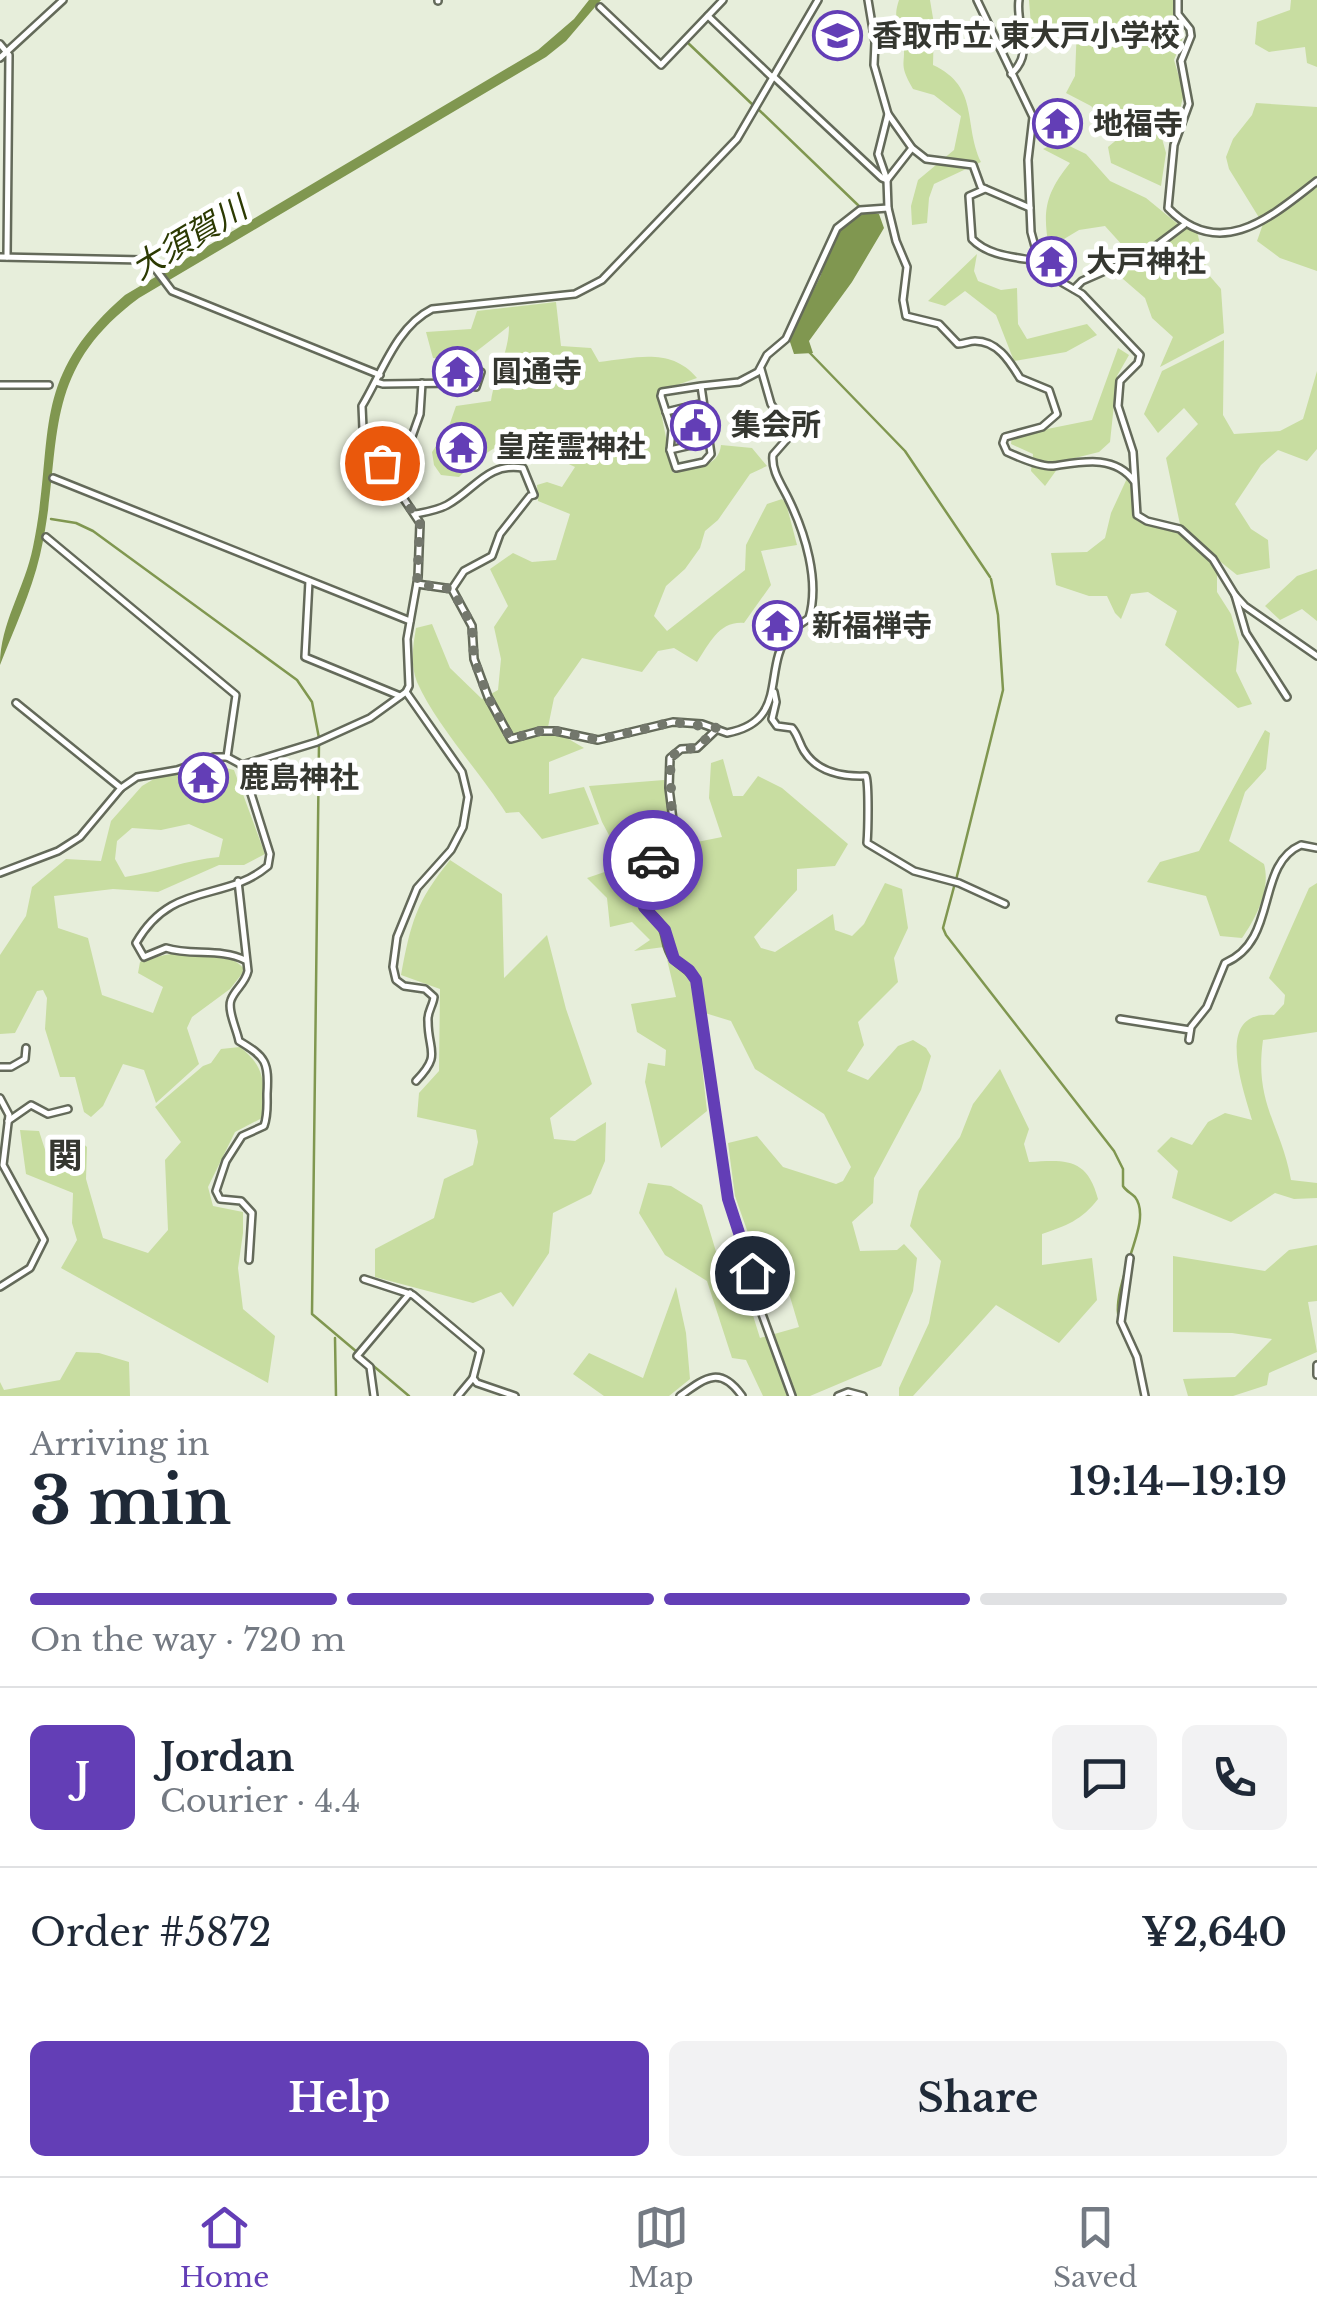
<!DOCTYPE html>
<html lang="en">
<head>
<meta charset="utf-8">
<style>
	body { margin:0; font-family:"Libre Baskerville","Noto Sans JP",serif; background:#f2f2f3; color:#1f2937; height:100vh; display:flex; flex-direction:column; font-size:38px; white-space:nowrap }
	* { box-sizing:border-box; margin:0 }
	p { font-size:32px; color:#747a83 }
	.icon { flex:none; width:55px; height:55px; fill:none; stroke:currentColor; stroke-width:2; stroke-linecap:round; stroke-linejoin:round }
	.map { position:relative; height:1396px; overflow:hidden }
	.drawer { display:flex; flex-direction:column; background:#fff; flex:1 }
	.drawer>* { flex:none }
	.pin { position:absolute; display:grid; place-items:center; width:85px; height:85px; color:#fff; margin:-42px; border:5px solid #fff; border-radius:50%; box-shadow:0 2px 10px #0007 }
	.courier { position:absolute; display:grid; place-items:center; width:100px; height:100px; margin:-50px; border:8px solid #633eb6; border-radius:50%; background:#fff; color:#222; box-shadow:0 2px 12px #0007 }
	.head em { font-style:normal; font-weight:700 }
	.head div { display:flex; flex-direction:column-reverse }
	.head { display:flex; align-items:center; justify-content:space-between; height:170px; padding:0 30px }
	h1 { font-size:65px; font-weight:700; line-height:75px }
	.bar { display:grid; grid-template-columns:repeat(4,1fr); gap:15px 10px; align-content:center; height:120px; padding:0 30px }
	.bar i { height:12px; border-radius:8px; background:#e0e1e3 }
	.bar .selected { background:#633eb6 }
	.bar p { grid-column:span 4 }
	.line { display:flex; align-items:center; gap:25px; padding:0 30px; border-top:2px solid #e0e1e3 }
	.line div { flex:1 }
	.round { display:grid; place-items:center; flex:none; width:105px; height:105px; border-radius:15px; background:#f2f2f3 }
	.button { display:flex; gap:20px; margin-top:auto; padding:20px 30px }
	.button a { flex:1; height:115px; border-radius:15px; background:#633eb6; color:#fff; font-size:40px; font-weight:700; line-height:115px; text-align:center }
	.button a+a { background:#f2f2f3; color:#1f2937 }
	.tabs { display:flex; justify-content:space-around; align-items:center; height:140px; border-top:2px solid #e0e1e3; background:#fff; font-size:28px; color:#747a83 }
	.tabs a { display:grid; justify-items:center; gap:5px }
	.tabs .selected { color:#633eb6 }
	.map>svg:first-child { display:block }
	.green { fill:#c8dda1; fill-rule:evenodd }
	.water { fill:#809750 }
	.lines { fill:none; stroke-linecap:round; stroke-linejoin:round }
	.stream { stroke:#809750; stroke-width:2.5 }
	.minor-casing { stroke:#646a5a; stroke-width:10 }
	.minor { stroke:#fff; stroke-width:5 }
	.done { stroke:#73776c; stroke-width:10; stroke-dasharray:0 18 }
	.route { stroke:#633eb6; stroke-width:12 }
	.labels { text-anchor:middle; stroke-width:10; stroke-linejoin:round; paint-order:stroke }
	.poi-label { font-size:30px; font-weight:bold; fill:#353730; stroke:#fff; text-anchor:start }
	.water-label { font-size:32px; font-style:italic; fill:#2c3a02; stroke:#fff }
	.quarter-label { font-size:35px; font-weight:bold; fill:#353730; stroke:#fff }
</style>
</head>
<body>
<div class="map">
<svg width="1317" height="1396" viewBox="0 0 1317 1396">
	<rect width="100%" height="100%" fill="#e7eedb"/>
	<!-- green -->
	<g class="green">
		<path d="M899,0H930L934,24L933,65C980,87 963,124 981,162L934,184L929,198L927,223L912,225L911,206L918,180L954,150L961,116L934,95L913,89C897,61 907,66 903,40C900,21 892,21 899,0Z"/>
		<polygon points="1029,0 1176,0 1174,17 1184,35 1174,60 1184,94 1176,124 1164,124 1160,131 1166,153 1161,186 1111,163 1108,147 1120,137 1091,106 1066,93 1075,76 1077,26 1031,25"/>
		<polygon points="1291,0 1317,0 1317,67 1307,63 1305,47 1269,52 1255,44 1257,22 1290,10"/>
		<polygon points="1256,103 1317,107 1317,271 1280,258 1257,241 1263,224 1229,169 1226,157 1233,139 1252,115"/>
		<path d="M1059,141L1086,154L1110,181L1146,198L1179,225L1197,232L1208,274L1221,289L1224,333L1160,367L1173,337L1152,318L1145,298L1115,272L1124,247L1105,226L1079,230L1049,248C1042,210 1046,193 1070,163L1043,149Z"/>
		<polygon points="977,254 974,271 978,281 1001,290 1017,288 1018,324 1027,339 1087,324 1097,335 1066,352 1014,361 996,315 965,291 945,306 928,301"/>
		<path d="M556,302L561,346L591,348L599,362C636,358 671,347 697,378L657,392L673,473C692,468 719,468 721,445L752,448L767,466L750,474L718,520L705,531L700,548L685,569L666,586L654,616L667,631L745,570L746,545L767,504L782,499L786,503L797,545L761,551L771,585L744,623C719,621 710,643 697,662L674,648L658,651L642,672L582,658L554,698L548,727L584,748L549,762V794L584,787L599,824L542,839L519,812L506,813C480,772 436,725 417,682C410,664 413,646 416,628L432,624L450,668L482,699L498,690L501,659L494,627L508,606L490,569L513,553L532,562L556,560L570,514L538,501L537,485L547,482L562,487L575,467L556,458L530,457L509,439L477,459L459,477L441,475L434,465L432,452L448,429L456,406L491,401C495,374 509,353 509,326L464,361L433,358L426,332L471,329L477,311Z"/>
		<polygon points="1224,340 1223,415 1234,434 1280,431 1303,419 1317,371 1317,449 1307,461 1278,450 1261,465 1235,504 1251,529 1268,540 1270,568 1237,575 1217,559 1217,592 1231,614 1239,642 1236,671 1252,704 1238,708 1165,645 1177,611 1148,592 1131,594 1121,619 1115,613 1107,596 1089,596 1056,585 1051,553 1087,552 1105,538 1111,513 1129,474 1137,521 1181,529 1166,458 1198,424 1184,408 1158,433 1144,414 1162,371"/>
		<polygon points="1118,348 1129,355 1117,376 1110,442 1099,452 1063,461 1045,486 1031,471 1033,454 1011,444 1012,436 1092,420"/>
		<polygon points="1317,569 1317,621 1302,609 1280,620 1265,606 1297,576"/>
		<path d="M1265,730L1270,733L1266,769L1245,792L1229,841L1264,864C1271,889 1256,918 1242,938L1220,936L1206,896L1147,882L1160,862L1199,851Z"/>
		<polygon points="723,759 733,796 743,796 758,776 782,788 848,844 835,866 797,869 797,890 754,937 761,948 775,952 833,914 835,930 852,936 864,924 885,883 902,889 908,928 894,958 898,982 858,1022 864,1045 847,1071 868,1080 898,1046 913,1040 926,1048 931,1056 921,1090 874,1178 873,1203 852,1222 860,1251 897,1250 904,1244 917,1258 913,1291 881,1366 810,1396 763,1396 746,1360 732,1358 707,1281 665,1255 639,1213 648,1183 671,1186 702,1205 720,1265 742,1280 760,1338 799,1327 777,1253 755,1253 735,1196 728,1143 757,1136 783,1167 836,1184 843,1181 851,1167 824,1114 755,1069 731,1021 705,1013 698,1030 707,1111 661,1148 645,1082 648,1063 665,1066 666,1050 637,1032 631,1004 676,997 664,947 634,951 650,940 632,922 610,927 607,898 587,878 625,865 602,822 589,786 664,780 668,820 661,832 669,860 687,844 722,837 709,798 711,763"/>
		<path d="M213,765L234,770L265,854L244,865H219L158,892L113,889L54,896L58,928L88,938L102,995L153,1013L163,987L138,973L140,962C166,951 226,945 245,970L230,989L192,1017L187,1028L199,1064L156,1103L144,1070L123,1064L103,1106L91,1117L84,1112L75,1077H60L45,1029L47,998L43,990L37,991L15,1033L0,1034V955L26,916L32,887L66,859L101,861L111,821L142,786L159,776ZM189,824L223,839L219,857C186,860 158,872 125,877L115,859L117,841L132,828L161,830Z"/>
		<path d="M450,860L502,894L504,978L547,935L566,1009L592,1084L550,1118L554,1139L575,1141L606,1122L605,1161L591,1194L553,1213L549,1253L513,1307L501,1292L473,1303L375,1277V1249L434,1218L444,1179L473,1165L478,1142L476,1130L417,1117L419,1093L439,1071L440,989L401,975C411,922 416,902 450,860Z"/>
		<path d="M1317,883V1032L1263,1040C1254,1104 1281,1124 1291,1180L1317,1183V1198L1294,1199L1275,1193L1231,1222L1172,1198L1178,1171L1157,1151L1171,1137L1192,1145L1208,1122L1225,1113L1252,1120C1243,1087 1213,1009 1274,1015L1284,1004L1285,995L1269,978L1309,888Z"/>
		<path d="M240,1047C268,1069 264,1086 262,1118L235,1132L208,1187L213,1206L243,1212V1233L238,1268L243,1309L275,1336L268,1383L61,1268L77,1240L72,1223L73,1193L26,1174L20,1130L39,1131L50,1165L72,1159L73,1135L87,1147L86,1179L103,1238L148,1253L168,1230L165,1160L181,1142L155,1107L203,1066L211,1063L221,1049Z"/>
		<path d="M1000,1069L1029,1129L1024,1144L1029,1162C1065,1160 1087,1157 1098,1199C1082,1220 1066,1226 1042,1234V1265L1092,1258L1097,1300L1059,1343L996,1305L913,1396H899V1388L929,1323L941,1261L910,1226L919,1191L960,1137L973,1104Z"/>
		<polygon points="1317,1245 1317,1301 1308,1302 1317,1352 1269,1373 1267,1385 1233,1396 1188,1396 1183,1379 1235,1377 1272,1339 1232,1333 1173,1332 1173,1256 1265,1271 1289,1250"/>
		<polygon points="676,1287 686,1333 690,1379 669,1396 604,1396 573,1374 589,1353 643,1378"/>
		<polygon points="76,1352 99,1353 129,1362 130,1396 0,1396 0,1382 4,1390 60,1380"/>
	</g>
	<!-- water -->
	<g class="water">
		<path d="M589,0H601L566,41L546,57L139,298C36,374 65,447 40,555C31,593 14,629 0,665C0,623 25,588 33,547C56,436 27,380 125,295L538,50L574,19Z"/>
		<polygon points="868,212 879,214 884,228 852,282 809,341 813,353 794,354 789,339 820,277 835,236 848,220"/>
	</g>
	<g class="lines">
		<!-- stream -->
		<g class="stream">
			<polyline points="687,42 753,105"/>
			<polyline points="758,109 860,207"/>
			<polyline points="810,353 905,451 990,577"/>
			<polyline points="51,519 76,523 93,531 297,680 312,702 319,738"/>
			<polyline points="319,743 312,1314 409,1396"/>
			<polyline points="956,880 1003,690 998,615 991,579"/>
			<path d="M955,883L943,928L946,935L1114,1151L1123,1169V1186C1126,1191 1131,1193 1135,1197C1158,1227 1094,1298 1128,1342"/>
			<polyline points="335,1338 336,1396"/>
		</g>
		<defs>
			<g id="minor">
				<polyline points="868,0 875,42 874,65 888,114 912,148 926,159 973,165 981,187 1030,208"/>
				<polyline points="977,0 1033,117 1028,160 1031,232 1039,261 1051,276 1082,294 1140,355 1138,363 1120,381 1118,406 1133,452 1137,515 1147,521 1180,529 1213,559 1235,595 1245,606 1317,656"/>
				<path d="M1178,0V14L1190,29L1191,36L1181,61L1189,104L1174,145L1168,208C1220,262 1271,217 1317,181"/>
				<polyline points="438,1 438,0"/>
				<polyline points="600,7 661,65 723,0"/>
				<polyline points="708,16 772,77"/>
				<polyline points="0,44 9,55 7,257"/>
				<polyline points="0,58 63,0"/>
				<path d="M1011,74C1036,52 1015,27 1019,0"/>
				<polyline points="773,76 882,178 887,180"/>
				<path d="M888,114L878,154L887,180L888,208L896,241L907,267L903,300L906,316L939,324L958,344C964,344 969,341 975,341C998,341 1010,362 1020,378L1049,390L1057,414L1042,427L1005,437L1003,443L1007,452C1018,457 1041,467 1053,466C1081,462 1114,454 1134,481"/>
				<polyline points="887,180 912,148"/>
				<path d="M985,189L969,196L972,239C988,256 1015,257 1037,261"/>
				<polyline points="0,257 143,260 154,267 172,291 380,375"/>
				<polyline points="1074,289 1082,281 1148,252 1184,225"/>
				<polyline points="376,382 383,384 458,383 476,387 481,372"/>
				<polyline points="0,385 49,385"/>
				<polyline points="701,386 662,392 661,396 672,430 670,450 676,468 704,462 711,454 701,386 739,382 758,372 767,355 786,339 837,228 860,210 888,208"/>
				<polyline points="684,408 687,421"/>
				<polyline points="666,412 703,403"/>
				<polyline points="670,450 709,441"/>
				<polyline points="382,463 386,456 394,453 397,445 410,442 420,414 422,383"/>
				<polyline points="53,478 410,621"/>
				<path d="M416,514C426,512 438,510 447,505C475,490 487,462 523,468L534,495L530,496L500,534L492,556L464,571L452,589"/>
				<polyline points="46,537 236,695 227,757"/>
				<polyline points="309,581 305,657 400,696"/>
				<path d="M417,584L452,589L472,626L474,659L488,697L511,739L540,731H556L598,740L673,722L702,724L727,733C791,721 761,667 790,633C794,627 803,623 809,618C820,581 805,533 789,500C782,485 771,471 773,455L787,439V427L771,404L761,369"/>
				<polyline points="1235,595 1246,633 1287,697"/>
				<path d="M406,692L462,772L468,797L463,827L451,850L417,888L397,937L393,967L396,980L404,986L425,989L434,997C433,1006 427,1012 428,1021C428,1052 442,1054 416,1081"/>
				<path d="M774,692L776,702L772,719L777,726L792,728C798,735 799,743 804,751C817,772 843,777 866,776C869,785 868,831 867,843L914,871L959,883L1005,904"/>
				<polyline points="16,703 121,788"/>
				<path d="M717,729L697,748L681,749L670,758L669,788L673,820L643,880L646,910C673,930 660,940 673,958C680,967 690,969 696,981L728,1199L747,1255L762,1314L792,1396"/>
				<path d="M242,765L270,854L268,866C224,903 172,880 136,943L144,957L166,948C191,956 221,948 245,960"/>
				<path d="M0,873L58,851L80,837L121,788L137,777L177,770L214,757H227L242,765L317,742L370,718L406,692L409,686L407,639L418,577L420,523L370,448L363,429L362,406C382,373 396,327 432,309L575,294L602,280L737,139L818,0"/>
				<path d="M238,881L248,971C245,984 235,989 231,1000C227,1010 237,1030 239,1041C266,1057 269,1062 267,1094C267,1106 268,1115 264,1126L242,1136L226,1161L216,1191L220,1199L241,1201L252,1213L249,1260"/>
				<polyline points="1120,1019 1190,1030"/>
				<path d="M1189,1040L1191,1027L1207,1007L1225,963C1279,940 1255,865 1301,845L1317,848"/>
				<polyline points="0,1067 11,1067 25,1059 26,1048"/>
				<polyline points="0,1098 9,1115 3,1165 44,1240 30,1268 0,1287"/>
				<polyline points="8,1121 31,1105 48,1114 68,1109"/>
				<polyline points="1130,1258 1121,1322 1137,1357 1145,1396"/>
				<polyline points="364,1279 413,1295 480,1351 473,1378 458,1396"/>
				<polyline points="1317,1365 1317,1375"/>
				<polyline points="473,1378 477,1383 515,1396"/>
				<polyline points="374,1396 370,1367 357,1356 410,1293"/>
				<path d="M680,1396C705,1378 720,1365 742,1396"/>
				<polyline points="838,1396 848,1392 863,1396"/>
			</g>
		</defs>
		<!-- minor casing -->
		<use href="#minor" class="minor-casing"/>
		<!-- minor -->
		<use href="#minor" class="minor"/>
	</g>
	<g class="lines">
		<!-- done -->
		<polyline class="done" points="382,463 420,524 417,584 452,589 472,626 474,659 488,697 511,739 540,731 556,731 598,740 673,722 717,728 697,748 681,749 670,758 672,820 653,860"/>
		<!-- route -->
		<polyline class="route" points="653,860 643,880 644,907 665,930 674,959 689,970 696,980 728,1199 752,1273"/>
	</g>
	<!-- icons -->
	<defs>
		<symbol id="school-ring" viewBox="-11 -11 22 22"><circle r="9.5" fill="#fff" stroke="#633eb6" stroke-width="1.5"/><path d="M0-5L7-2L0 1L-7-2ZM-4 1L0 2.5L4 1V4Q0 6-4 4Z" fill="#633eb6"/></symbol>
		<symbol id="temple-ring" viewBox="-11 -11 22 22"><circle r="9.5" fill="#fff" stroke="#633eb6" stroke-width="1.5"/><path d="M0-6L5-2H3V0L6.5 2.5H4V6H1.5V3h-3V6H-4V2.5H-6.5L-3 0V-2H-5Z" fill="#633eb6"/></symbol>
		<symbol id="civic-ring" viewBox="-11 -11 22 22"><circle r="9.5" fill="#fff" stroke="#633eb6" stroke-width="1.5"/><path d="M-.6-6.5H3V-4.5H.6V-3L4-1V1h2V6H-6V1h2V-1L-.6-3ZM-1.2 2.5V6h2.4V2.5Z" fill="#633eb6"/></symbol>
	</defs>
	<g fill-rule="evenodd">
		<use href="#school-ring" x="810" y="8" width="55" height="55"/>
		<use href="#temple-ring" x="1030" y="96" width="55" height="55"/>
		<use href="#temple-ring" x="1024" y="234" width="55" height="55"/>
		<use href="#temple-ring" x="430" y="344" width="55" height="55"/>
		<use href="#civic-ring" x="668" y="398" width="55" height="55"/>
		<use href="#temple-ring" x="434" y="420" width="55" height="55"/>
		<use href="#temple-ring" x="750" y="598" width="55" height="55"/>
		<use href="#temple-ring" x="176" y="750" width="55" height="55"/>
	</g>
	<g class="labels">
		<!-- poi labels -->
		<g class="poi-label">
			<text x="872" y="46">香取市立 東大戸小学校</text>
			<text x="1093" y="134">地福寺</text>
			<text x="1086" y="272">大戸神社</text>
			<text x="492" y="382">圓通寺</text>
			<text x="731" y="435">集会所</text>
			<text x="496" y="457">皇産霊神社</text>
			<text x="812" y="636">新福禅寺</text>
			<text x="239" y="788">鹿島神社</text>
		</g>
		<!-- water labels -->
		<g class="water-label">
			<text transform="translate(189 238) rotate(-31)" y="11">大須賀川</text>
		</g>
		<!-- quarter labels -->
		<g class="quarter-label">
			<text x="65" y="1168">関</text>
		</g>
	</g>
</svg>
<div class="pin" style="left:382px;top:463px;background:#ea580c"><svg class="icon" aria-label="bag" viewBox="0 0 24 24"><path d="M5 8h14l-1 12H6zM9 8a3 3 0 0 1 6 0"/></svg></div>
<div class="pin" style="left:752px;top:1273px;background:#1f2937"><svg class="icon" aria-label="home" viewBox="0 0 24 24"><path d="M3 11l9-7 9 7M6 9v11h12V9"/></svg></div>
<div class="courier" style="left:653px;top:860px"><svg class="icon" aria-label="car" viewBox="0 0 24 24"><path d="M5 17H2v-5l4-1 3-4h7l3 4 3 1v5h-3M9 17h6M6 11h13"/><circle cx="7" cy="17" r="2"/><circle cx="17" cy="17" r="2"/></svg></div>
</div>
<section class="drawer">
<div class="head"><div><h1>3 min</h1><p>Arriving in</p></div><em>19:14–19:19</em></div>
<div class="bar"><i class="selected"></i><i class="selected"></i><i class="selected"></i><i></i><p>On the way · 720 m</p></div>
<div class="line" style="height:180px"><b class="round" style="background:#633eb6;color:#fff">J</b><div><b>Jordan</b><p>Courier · 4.4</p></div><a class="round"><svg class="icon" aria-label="chat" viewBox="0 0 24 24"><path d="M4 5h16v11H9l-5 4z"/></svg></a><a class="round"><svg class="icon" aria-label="phone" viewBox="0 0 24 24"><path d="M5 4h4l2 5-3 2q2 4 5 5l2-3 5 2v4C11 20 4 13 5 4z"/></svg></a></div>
<div class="line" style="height:130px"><div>Order #5872</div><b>¥2,640</b></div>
<div class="button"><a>Help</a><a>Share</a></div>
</section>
<nav class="tabs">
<a class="selected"><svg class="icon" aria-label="home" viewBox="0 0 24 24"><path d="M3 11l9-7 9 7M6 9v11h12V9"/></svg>Home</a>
<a><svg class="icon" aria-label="map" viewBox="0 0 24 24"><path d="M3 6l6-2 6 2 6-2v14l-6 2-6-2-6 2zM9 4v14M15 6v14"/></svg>Map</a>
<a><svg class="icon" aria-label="saved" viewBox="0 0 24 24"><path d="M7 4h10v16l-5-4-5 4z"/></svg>Saved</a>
</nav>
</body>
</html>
